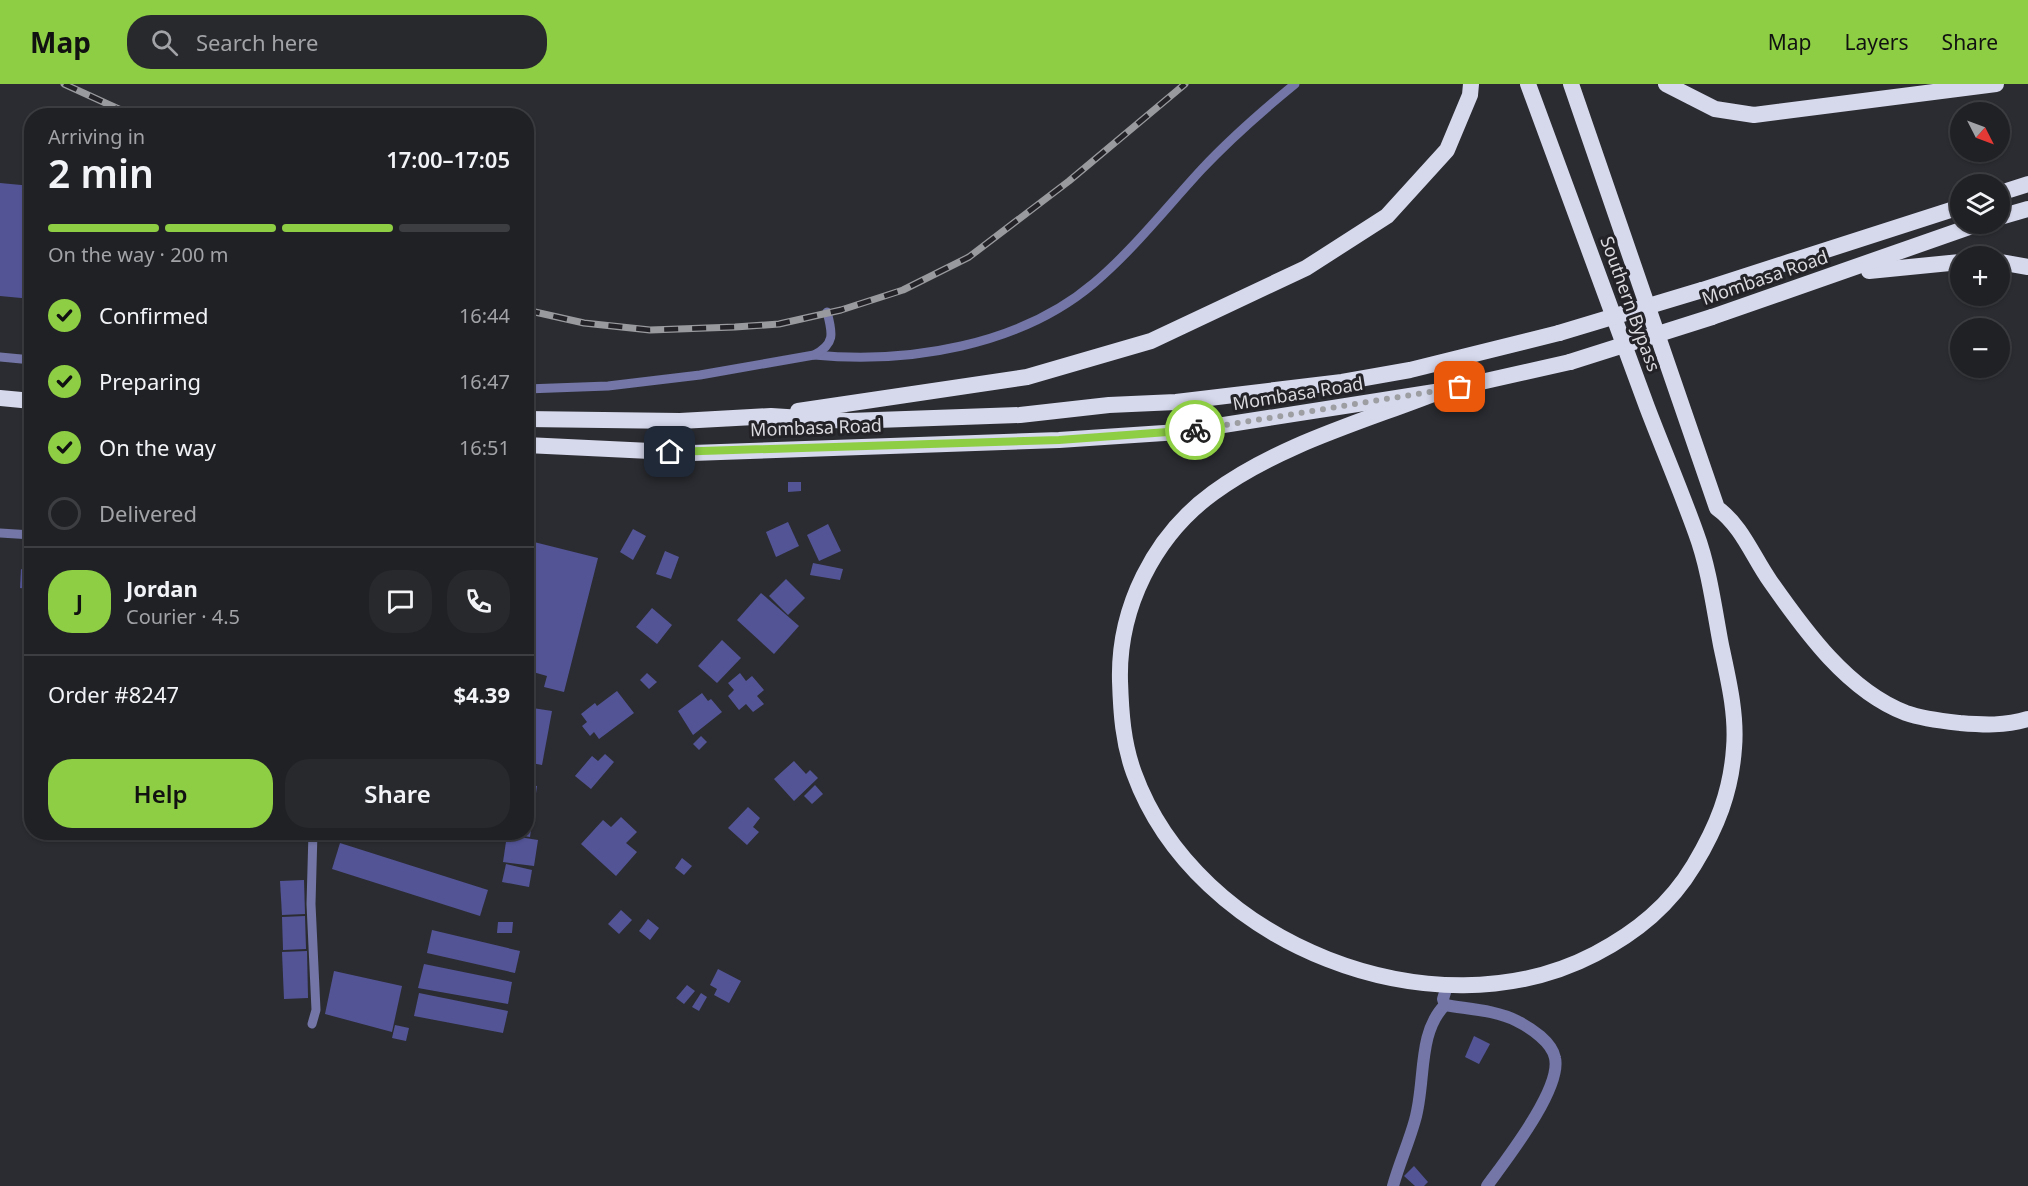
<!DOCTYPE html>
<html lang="en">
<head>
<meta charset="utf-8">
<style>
	body { margin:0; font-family:"Noto Sans",sans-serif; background:#28292d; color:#f1f3f6; height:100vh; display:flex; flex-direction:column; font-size:22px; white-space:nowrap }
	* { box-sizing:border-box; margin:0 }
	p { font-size:20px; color:#a2a3a7 }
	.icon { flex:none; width:33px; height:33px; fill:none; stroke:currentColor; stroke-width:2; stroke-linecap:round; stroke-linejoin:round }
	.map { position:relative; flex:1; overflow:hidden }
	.details { position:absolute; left:24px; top:24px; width:510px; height:732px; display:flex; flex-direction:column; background:#202125; border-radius:24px; box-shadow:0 2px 4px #0004,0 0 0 2px #3d3e42 }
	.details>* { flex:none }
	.needle { width:39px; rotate:132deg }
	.tools { position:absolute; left:1950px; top:18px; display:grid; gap:12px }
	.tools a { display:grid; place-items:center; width:60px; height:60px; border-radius:50%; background:#202125; box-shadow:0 2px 4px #0004,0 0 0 2px #3d3e42; font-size:30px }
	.pin { position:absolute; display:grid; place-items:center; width:51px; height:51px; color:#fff; margin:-26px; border-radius:12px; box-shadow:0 3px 9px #0006 }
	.courier { position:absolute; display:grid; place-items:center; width:60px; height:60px; margin:-30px; border:4px solid #8dce44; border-radius:50%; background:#fff; color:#222; box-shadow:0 2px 8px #0007 }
	.summary em { font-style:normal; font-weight:600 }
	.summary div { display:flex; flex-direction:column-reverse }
	.summary { display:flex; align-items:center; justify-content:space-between; height:102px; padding:0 24px }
	h1 { font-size:39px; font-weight:600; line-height:45px }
	.bar { display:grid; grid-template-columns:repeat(4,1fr); gap:9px 6px; align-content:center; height:72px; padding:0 24px }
	.bar i { height:8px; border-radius:4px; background:#3d3e42 }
	.bar .selected { background:#8dce44 }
	.bar p { grid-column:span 4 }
	.line { display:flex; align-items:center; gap:15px; padding:0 24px; border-top:2px solid #3d3e42 }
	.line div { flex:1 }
	.round { display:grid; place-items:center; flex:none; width:63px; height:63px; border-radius:24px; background:#28292d }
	ol { padding:0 24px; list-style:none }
	li { display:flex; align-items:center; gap:18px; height:66px }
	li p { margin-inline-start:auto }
	li .icon { padding:6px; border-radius:50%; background:#8dce44; color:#111; stroke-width:4 }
	li:last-child { color:#a2a3a7 }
	li i { width:33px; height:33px; border:3px solid #3d3e42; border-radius:50% }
	.cta { display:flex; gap:12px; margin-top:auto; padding:12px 24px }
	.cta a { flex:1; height:69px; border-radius:24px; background:#8dce44; color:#111; font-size:24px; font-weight:600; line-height:69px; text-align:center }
	.cta a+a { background:#28292d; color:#f1f3f6 }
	header { display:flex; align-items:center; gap:36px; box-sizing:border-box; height:84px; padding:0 30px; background:#8dce44; color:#111 }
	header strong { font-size:28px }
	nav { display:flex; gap:33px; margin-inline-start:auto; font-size:21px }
	.search { width:420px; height:54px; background:#28292d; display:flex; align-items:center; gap:15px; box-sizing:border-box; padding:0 21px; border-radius:24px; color:#a2a3a7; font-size:22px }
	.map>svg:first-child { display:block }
	.building { fill:#535496 }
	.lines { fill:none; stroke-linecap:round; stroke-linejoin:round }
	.service { stroke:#7376a6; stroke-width:9 }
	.minor { stroke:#7376a6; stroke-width:12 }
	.trunk { stroke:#d6d8ec; stroke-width:16 }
	.rail-casing { stroke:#999a9e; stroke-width:7 }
	.rail { stroke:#222227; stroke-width:4.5; stroke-dasharray:14; stroke-linecap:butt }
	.trunk-bridge { stroke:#d6d8ec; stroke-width:16 }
	.done { stroke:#9d9ea2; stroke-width:6; stroke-dasharray:0 10.8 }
	.route { stroke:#8dce44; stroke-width:8 }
	.labels { text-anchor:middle; stroke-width:6; stroke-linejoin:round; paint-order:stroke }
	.street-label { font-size:18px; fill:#dbdbdf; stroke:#222227 }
</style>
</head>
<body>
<header>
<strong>Map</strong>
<div class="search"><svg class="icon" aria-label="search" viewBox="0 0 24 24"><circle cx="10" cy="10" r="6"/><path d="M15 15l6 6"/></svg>Search here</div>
<nav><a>Map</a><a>Layers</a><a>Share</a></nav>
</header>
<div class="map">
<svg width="2028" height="1102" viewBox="0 0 2028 1102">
	<rect width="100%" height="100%" fill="#2b2c31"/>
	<!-- building -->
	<g class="building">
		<polygon points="0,99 32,102 32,215 0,212"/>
		<polygon points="788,398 801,398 801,407 788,408"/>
		<polygon points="788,438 799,462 776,473 766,448"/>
		<polygon points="828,440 841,467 819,477 807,451"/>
		<polygon points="633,445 646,452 633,476 620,468"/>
		<polygon points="526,456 598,474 564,608 544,603 547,592 526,586"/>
		<polygon points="665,467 679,473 671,495 656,490"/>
		<polygon points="813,479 843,485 840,496 810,491"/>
		<polygon points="21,485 29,488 28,505 20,504"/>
		<polygon points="786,495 805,514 788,531 769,512"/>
		<polygon points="761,509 799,542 774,570 737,536"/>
		<polygon points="652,524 672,541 657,560 636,543"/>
		<polygon points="722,556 741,574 717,599 698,582"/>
		<polygon points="647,589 657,598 649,605 640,596"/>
		<polygon points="740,589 746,597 752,592 764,606 757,612 764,620 753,628 746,620 739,626 728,612 734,606 728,599"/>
		<polygon points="617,607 634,629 599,655 594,648 590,652 582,642 587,638 581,630 595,619 597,622"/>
		<polygon points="702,609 708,617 711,615 722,628 693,651 678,627"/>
		<polygon points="526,623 552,627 542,681 526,678"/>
		<polygon points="701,652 707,658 699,666 693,660"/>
		<polygon points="605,670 614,678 591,705 575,692 592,672 598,677"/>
		<polygon points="794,677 806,690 810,686 818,694 794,717 774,695"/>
		<polygon points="526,700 537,702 530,753 511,750 526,748"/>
		<polygon points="815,701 823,710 812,720 804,712"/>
		<polygon points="748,723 760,734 753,743 759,748 747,761 728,744"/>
		<polygon points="621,733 637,748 626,759 637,768 616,792 581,760 603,736 611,743"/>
		<polygon points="507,751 538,756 534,782 503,778"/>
		<polygon points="340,759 488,806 480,832 332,785"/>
		<polygon points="682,774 692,782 684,791 675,784"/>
		<polygon points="506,780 532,786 529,803 502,798"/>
		<polygon points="304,796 305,830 282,831 280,797"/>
		<polygon points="621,826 632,836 619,850 608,840"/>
		<polygon points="305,832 306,865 283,866 282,833"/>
		<polygon points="648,835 659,844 650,856 639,847"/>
		<polygon points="498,838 513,838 512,849 497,849"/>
		<polygon points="432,846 520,867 515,889 427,869"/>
		<polygon points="307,867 308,914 284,915 282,868"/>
		<polygon points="424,880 512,898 508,920 418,904"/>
		<polygon points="718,885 741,897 729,919 714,911 717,905 710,901"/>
		<polygon points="334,887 402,902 392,948 325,930"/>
		<polygon points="687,901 695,907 684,920 676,914"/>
		<polygon points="419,909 508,927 503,949 414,932"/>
		<polygon points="701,909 707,913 699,927 692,923"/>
		<polygon points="395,941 409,944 406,957 392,954"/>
		<polygon points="1474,952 1490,960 1479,980 1465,973"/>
		<polygon points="1414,1082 1428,1098 1424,1102 1415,1102 1404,1092"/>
	</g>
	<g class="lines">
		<!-- service -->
		<g class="service">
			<path d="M814,271C908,280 1020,262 1094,199C1133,166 1166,124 1201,86C1230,55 1262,27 1295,0"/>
			<polyline points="0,273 32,276"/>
			<path d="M526,305L608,302L700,291L814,271C835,260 833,250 827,228"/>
			<polyline points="0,449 32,451"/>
			<polyline points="312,940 316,926 311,820 313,748"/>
		</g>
		<!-- minor -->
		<g class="minor">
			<path d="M1447,902L1443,915L1445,921C1467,925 1496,926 1517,937C1531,944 1552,958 1555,974C1562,1005 1505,1077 1487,1102"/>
			<path d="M1393,1102C1399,1080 1409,1058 1415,1036C1426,998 1417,949 1445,921"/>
		</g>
		<!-- trunk -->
		<g class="trunk">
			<path d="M1571,0L1717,424C1742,442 1753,473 1770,497C1805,547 1848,607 1906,629C1923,635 1942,637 1960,639C1984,641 2005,642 2028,635"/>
			<polyline points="1666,0 1715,25 1754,31 1996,0"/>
			<polyline points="2000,109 2028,100"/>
			<polyline points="2000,133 2028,125"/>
			<polyline points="2000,178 2028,183"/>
			<polyline points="1869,187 1960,178"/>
			<polyline points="1702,206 1960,123"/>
			<polyline points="1712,233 1978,140"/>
			<path d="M1441,307C1365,337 1280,360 1213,409C1154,452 1118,524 1120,597C1121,629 1123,659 1134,689C1196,860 1434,954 1595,870C1637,848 1670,821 1694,781C1717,743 1731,708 1734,664C1737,630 1728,594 1721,561C1714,524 1709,484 1696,449C1681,407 1663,365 1647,323C1607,215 1568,108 1528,0"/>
			<polyline points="0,314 32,317"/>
			<polyline points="798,327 1027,293 1151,257 1306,184 1387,132 1447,66 1470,11 1471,0"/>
			<polyline points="526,335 680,337 771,332 849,337 1020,331 1109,321 1176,318 1342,298 1410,286 1559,249"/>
			<polyline points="526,361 692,369 1059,356 1179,348 1441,307 1570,278"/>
		</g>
		<defs>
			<g id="rail">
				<polyline points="64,0 134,32"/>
				<polyline points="526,226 584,239 650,246 735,243 779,240 841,226 903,206 969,173 1069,97 1185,0"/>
			</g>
		</defs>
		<!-- rail casing -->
		<use href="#rail" class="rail-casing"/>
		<!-- rail -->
		<use href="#rail" class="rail"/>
		<!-- trunk-bridge -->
		<g class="trunk-bridge">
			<polyline points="1559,249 1702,206"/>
			<polyline points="1570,278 1712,233"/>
		</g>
	</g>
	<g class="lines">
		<!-- done -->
		<polyline class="done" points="1195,346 1460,303"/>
		<!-- route -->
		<polyline class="route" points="670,368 1059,356 1195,346"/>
	</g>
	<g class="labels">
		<!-- street labels -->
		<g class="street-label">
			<text transform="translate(1765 194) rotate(-19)" y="6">Mombasa Road</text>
			<text transform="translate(1630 220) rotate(70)" y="6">Southern Bypass</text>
			<text transform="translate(1298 310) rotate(-9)" y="6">Mombasa Road</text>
			<text transform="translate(816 344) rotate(-2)" y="6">Mombasa Road</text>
		</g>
	</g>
</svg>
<div class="tools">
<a><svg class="needle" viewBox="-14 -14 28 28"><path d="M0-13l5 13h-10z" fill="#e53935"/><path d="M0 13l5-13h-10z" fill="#a2a3a7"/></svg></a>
<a><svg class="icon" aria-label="layers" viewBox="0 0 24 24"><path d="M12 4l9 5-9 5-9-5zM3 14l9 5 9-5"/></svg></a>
<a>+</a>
<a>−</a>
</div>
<div class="pin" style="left:1460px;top:303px;background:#ea580c"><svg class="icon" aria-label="bag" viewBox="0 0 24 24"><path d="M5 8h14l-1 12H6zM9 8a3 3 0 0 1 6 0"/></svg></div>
<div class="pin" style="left:670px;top:368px;background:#1f2937"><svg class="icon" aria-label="home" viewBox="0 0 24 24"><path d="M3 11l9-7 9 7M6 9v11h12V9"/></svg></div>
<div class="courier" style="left:1195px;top:346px"><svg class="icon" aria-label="bike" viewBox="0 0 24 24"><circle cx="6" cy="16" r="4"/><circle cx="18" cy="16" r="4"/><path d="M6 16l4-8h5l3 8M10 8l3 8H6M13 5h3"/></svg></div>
<section class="details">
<div class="summary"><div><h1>2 min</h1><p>Arriving in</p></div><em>17:00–17:05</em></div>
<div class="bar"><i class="selected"></i><i class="selected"></i><i class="selected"></i><i></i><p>On the way · 200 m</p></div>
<ol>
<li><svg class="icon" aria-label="check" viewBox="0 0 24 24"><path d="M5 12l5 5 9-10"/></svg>Confirmed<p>16:44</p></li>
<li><svg class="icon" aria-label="check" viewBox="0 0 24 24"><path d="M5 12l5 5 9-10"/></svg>Preparing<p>16:47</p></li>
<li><svg class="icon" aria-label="check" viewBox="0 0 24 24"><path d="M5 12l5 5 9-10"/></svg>On the way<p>16:51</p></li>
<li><i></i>Delivered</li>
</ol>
<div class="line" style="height:108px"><b class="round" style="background:#8dce44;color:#111">J</b><div><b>Jordan</b><p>Courier · 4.5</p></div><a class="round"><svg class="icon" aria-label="chat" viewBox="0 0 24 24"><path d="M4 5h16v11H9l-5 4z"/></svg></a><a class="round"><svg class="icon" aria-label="phone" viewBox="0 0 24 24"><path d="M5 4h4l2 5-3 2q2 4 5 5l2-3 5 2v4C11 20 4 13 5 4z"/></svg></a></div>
<div class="line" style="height:78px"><div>Order #8247</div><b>$4.39</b></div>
<div class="cta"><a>Help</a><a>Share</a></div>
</section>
</div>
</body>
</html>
